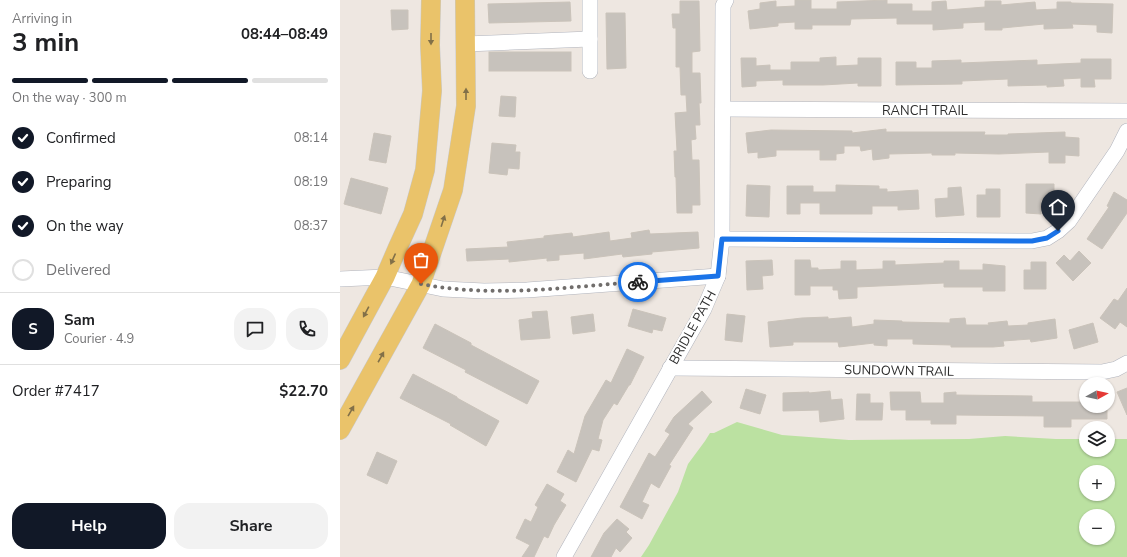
<!DOCTYPE html>
<html lang="en">
<head>
<meta charset="utf-8">
<style>
	body { margin:0; font-family:"Nunito Sans",sans-serif; background:#f2f2f2; color:#202124; height:100vh; display:flex; flex-direction:column; font-size:15px; white-space:nowrap }
	* { box-sizing:border-box; margin:0 }
	p { font-size:13px; color:#757577 }
	.icon { flex:none; width:22px; height:22px; fill:none; stroke:currentColor; stroke-width:2; stroke-linecap:round; stroke-linejoin:round }
	.map { position:relative; flex:1; overflow:hidden }
	.details { display:flex; flex-direction:column; background:#fff; width:340px }
	.details>* { flex:none }
	.needle { width:26px; rotate:82deg }
	.buttons { position:absolute; left:739px; top:377px; display:grid; gap:8px }
	.buttons a { display:grid; place-items:center; width:36px; height:36px; border-radius:50%; background:#fff; box-shadow:0 1px 3px #0004; font-size:20px }
	.pin { position:absolute; display:grid; place-items:center; width:34px; height:34px; color:#fff; margin:-41px -17px; border-radius:50% 50% 50% 0; rotate:-45deg; box-shadow:0 0 4px #0007 }
	.pin .icon { rotate:45deg }
	.courier { position:absolute; display:grid; place-items:center; width:40px; height:40px; margin:-20px; border:3px solid #1a73e8; border-radius:50%; background:#fff; color:#222; box-shadow:0 1px 5px #0007 }
	.head em { font-style:normal; font-weight:700 }
	.head div { display:flex; flex-direction:column-reverse }
	.head { display:flex; align-items:center; justify-content:space-between; height:68px; padding:0 12px }
	h1 { font-size:26px; font-weight:700; line-height:30px }
	.bar { display:grid; grid-template-columns:repeat(4,1fr); gap:6px 4px; align-content:center; height:48px; padding:0 12px }
	.bar i { height:5px; border-radius:3px; background:#e0e0e0 }
	.bar .active { background:#111827 }
	.bar p { grid-column:span 4 }
	.line { display:flex; align-items:center; gap:10px; padding:0 12px; border-top:1px solid #e0e0e0 }
	.line div { flex:1 }
	.round { display:grid; place-items:center; flex:none; width:42px; height:42px; border-radius:16px; background:#f2f2f2 }
	ol { padding:0 12px; list-style:none }
	li { display:flex; align-items:center; gap:12px; height:44px }
	li p { margin-inline-start:auto }
	li .icon { padding:4px; border-radius:50%; background:#111827; color:#fff; stroke-width:4 }
	li:last-child { color:#757577 }
	li i { width:22px; height:22px; border:2px solid #e0e0e0; border-radius:50% }
	.primary-button { display:flex; gap:8px; margin-top:auto; padding:8px 12px }
	.primary-button a { flex:1; height:46px; border-radius:16px; background:#111827; color:#fff; font-size:16px; font-weight:700; line-height:46px; text-align:center }
	.primary-button a+a { background:#f2f2f2; color:#202124 }
	main { display:flex; flex:1; min-height:0 }
	.map>svg:first-child { display:block }
	.green { fill:#bbe1a1; fill-rule:evenodd }
	.building { fill:#c7c2bc; stroke:#cac3ba }
	.lines { fill:none; stroke-linecap:round; stroke-linejoin:round }
	.minor-casing { stroke:#b1b4bd; stroke-width:16 }
	.major-casing { stroke:#c8c8c8; stroke-width:20 }
	.minor { stroke:#fff; stroke-width:15 }
	.major { stroke:#eac36a; stroke-width:19 }
	.oneway { fill:#827048 }
	.done { stroke:#716e6c; stroke-width:4; stroke-dasharray:0 7.2 }
	.route { stroke:#1a73e8; stroke-width:5 }
	.labels { text-anchor:middle; stroke-width:4; stroke-linejoin:round; paint-order:stroke }
	.street-label { font-size:13px; fill:#2d2d2d; stroke:#fff }
</style>
</head>
<body>
<main>
<section class="details">
<div class="head"><div><h1>3 min</h1><p>Arriving in</p></div><em>08:44–08:49</em></div>
<div class="bar"><i class="active"></i><i class="active"></i><i class="active"></i><i></i><p>On the way · 300 m</p></div>
<ol>
<li><svg class="icon" aria-label="check" viewBox="0 0 24 24"><path d="M5 12l5 5 9-10"/></svg>Confirmed<p>08:14</p></li>
<li><svg class="icon" aria-label="check" viewBox="0 0 24 24"><path d="M5 12l5 5 9-10"/></svg>Preparing<p>08:19</p></li>
<li><svg class="icon" aria-label="check" viewBox="0 0 24 24"><path d="M5 12l5 5 9-10"/></svg>On the way<p>08:37</p></li>
<li><i></i>Delivered</li>
</ol>
<div class="line" style="height:72px"><b class="round" style="background:#111827;color:#fff">S</b><div><b>Sam</b><p>Courier · 4.9</p></div><a class="round"><svg class="icon" aria-label="chat" viewBox="0 0 24 24"><path d="M4 5h16v11H9l-5 4z"/></svg></a><a class="round"><svg class="icon" aria-label="phone" viewBox="0 0 24 24"><path d="M5 4h4l2 5-3 2q2 4 5 5l2-3 5 2v4C11 20 4 13 5 4z"/></svg></a></div>
<div class="line" style="height:52px"><div>Order #7417</div><b>$22.70</b></div>
<div class="primary-button"><a>Help</a><a>Share</a></div>
</section>
<div class="map">
<svg width="787" height="557" viewBox="0 0 787 557">
	<rect width="100%" height="100%" fill="#eee7e1"/>
	<!-- green -->
	<path class="green" d="M397,422L442,435L509,440L629,439L665,436L716,439H746V450H768V439H787V557H301L309,545L338,492L348,464L365,441L370,433H374ZM746,472H768V494H746ZM746,516H768V538H746Z"/>
	<!-- building -->
	<g class="building">
		<polygon points="455,0 471,0 471,9 497,9 497,2 547,0 547,4 572,4 572,11 592,11 592,2 606,1 607,10 645,7 645,1 661,1 661,5 695,2 696,10 717,9 717,2 731,2 731,3 773,4 772,33 757,32 757,25 732,24 733,28 704,29 704,24 662,28 662,30 645,30 645,22 623,23 623,28 593,30 593,24 557,24 557,18 511,19 510,25 472,25 472,29 455,29 455,22 438,23 438,26 410,29 408,11 420,9 420,3 436,1 436,7 455,6"/>
		<polygon points="340,1 359,1 360,51 352,52 352,73 360,73 361,103 359,103 360,125 355,125 356,139 351,140 352,160 359,160 360,205 352,205 352,213 337,213 336,177 335,177 334,151 337,151 335,113 347,112 346,95 341,95 340,67 336,67 336,28 333,28 332,14 340,14"/>
		<polygon points="230,2 231,21 149,23 148,4"/>
		<polygon points="51,10 68,10 68,29 52,30"/>
		<polygon points="266,13 285,13 286,68 267,69"/>
		<rect x="149" y="52" width="82" height="19"/>
		<polygon points="496,57 496,66 518,65 518,58 541,58 541,86 518,86 518,83 483,85 443,85 443,80 416,81 416,86 402,87 401,58 416,58 416,66 430,65 430,70 451,70 451,62 480,62 480,58"/>
		<polygon points="741,59 771,59 771,79 754,79 755,87 741,87 741,78 723,79 724,86 707,87 707,85 668,86 668,79 622,81 622,84 556,85 556,62 576,62 576,68 592,68 592,61 621,60 621,63 697,60 697,65 741,63"/>
		<polygon points="161,96 176,97 175,117 159,116"/>
		<polygon points="546,129 546,132 645,132 644,135 668,135 668,134 725,132 725,137 739,138 739,156 725,155 725,163 709,163 709,152 659,154 615,153 615,155 592,155 592,153 549,154 549,158 533,160 532,149 521,151 520,146 504,146 504,153 496,154 496,160 480,160 480,150 436,150 436,156 418,158 418,152 408,153 406,133 431,130 512,131 512,133"/>
		<polygon points="34,133 51,136 46,163 29,160"/>
		<polygon points="152,143 176,145 175,152 180,152 179,169 168,168 167,175 149,173"/>
		<polygon points="11,178 48,188 41,214 4,204"/>
		<polygon points="686,184 714,184 714,200 701,200 701,214 686,213"/>
		<polygon points="407,185 430,186 429,217 406,216"/>
		<polygon points="496,185 539,186 539,189 547,189 547,192 578,190 579,209 558,210 558,206 532,206 532,214 480,214 480,203 460,203 460,214 447,214 447,186 473,186 473,192 496,192"/>
		<polygon points="621,187 624,215 596,217 595,199 608,198 608,188"/>
		<polygon points="646,189 660,189 660,217 637,217 637,195 646,195"/>
		<polygon points="774,192 787,200 787,213 762,249 747,239 769,207 767,206"/>
		<polygon points="309,230 310,234 358,232 359,248 312,252 312,254 283,257 282,254 244,259 244,253 219,255 219,260 207,261 207,258 169,262 169,259 127,261 126,249 168,247 167,242 204,238 204,236 232,233 233,237 269,232 270,241 292,238 291,233"/>
		<polygon points="739,251 751,263 733,281 716,263 724,255 730,261"/>
		<polygon points="432,260 433,275 422,276 423,289 407,290 406,261"/>
		<polygon points="455,260 470,260 471,268 478,268 478,270 501,269 501,261 516,261 516,270 543,269 543,261 555,261 555,265 604,263 604,261 619,261 619,270 643,270 643,264 665,266 665,291 643,291 643,287 604,287 604,283 517,287 517,298 499,299 498,290 493,290 493,286 470,286 470,295 455,295"/>
		<polygon points="691,262 706,262 706,289 684,289 684,270 691,270"/>
		<polygon points="787,288 787,327 780,322 775,329 760,318 774,299 778,301"/>
		<polygon points="293,309 326,318 322,331 313,329 312,333 288,326"/>
		<polygon points="207,311 210,338 181,340 179,320 193,318 192,312"/>
		<polygon points="253,314 255,331 233,334 231,317"/>
		<polygon points="387,314 405,316 402,342 385,340"/>
		<polygon points="488,317 488,319 511,317 512,327 534,324 534,320 562,321 562,322 610,323 610,319 625,318 626,325 649,325 648,323 667,321 668,326 688,325 688,323 715,319 717,338 691,342 690,339 663,341 664,346 653,347 611,347 611,345 573,344 573,339 547,339 547,346 534,345 534,343 499,347 498,342 453,342 453,345 430,347 428,322 462,318"/>
		<polygon points="753,323 758,342 734,349 729,330"/>
		<polygon points="95,324 131,343 131,345 199,381 187,404 125,372 126,370 83,348"/>
		<polygon points="287,349 304,357 290,385 289,385 277,405 274,403 263,420 258,439 262,440 259,451 252,449 236,482 217,472 228,450 234,454 245,416 266,380 271,383"/>
		<polygon points="73,374 117,397 117,398 159,421 146,446 110,425 111,424 60,398"/>
		<polygon points="787,388 787,415 777,392"/>
		<polygon points="406,389 426,395 420,414 400,408"/>
		<polygon points="362,391 372,402 348,424 353,428 329,465 331,466 319,488 311,483 302,502 309,505 302,519 280,507 309,453 315,457 330,434 325,431 334,417"/>
		<polygon points="490,391 491,400 502,399 504,419 480,422 479,410 443,411 443,393 469,392 469,393"/>
		<polygon points="550,392 580,392 581,403 604,403 604,393 616,392 616,395 692,396 692,402 746,402 746,406 767,406 767,419 731,419 731,427 704,427 704,416 616,415 616,424 591,424 591,420 566,420 566,410 551,410"/>
		<polygon points="517,394 530,394 530,403 543,403 542,420 516,420"/>
		<polygon points="37,452 57,461 47,484 27,475"/>
		<polygon points="207,484 224,494 220,501 226,505 214,525 208,538 204,536 194,557 182,557 190,545 176,538 185,519 191,522 198,507 195,505"/>
		<polygon points="277,519 289,529 286,532 292,538 280,552 276,548 271,557 251,557 264,533"/>
	</g>
	<g class="lines">
		<defs>
			<g id="minor">
				<polyline points="126,44 250,39"/>
				<polyline points="250,71 250,0"/>
				<polyline points="383,109 787,111"/>
				<polyline points="382,239 692,241 707,238 718,231 729,221 777,151 787,131"/>
				<polyline points="0,279 45,277 103,289 144,291 187,290 378,276"/>
				<polyline points="330,368 762,372 776,369 787,363"/>
				<polyline points="224,557 364,309 378,276 382,239 383,6 386,0"/>
			</g>
			<g id="major">
				<polyline points="0,360 45,277 58,247 73,214 85,170 92,91 90,45 91,0"/>
				<polyline points="0,430 81,284 113,190 126,106 125,0"/>
			</g>
		</defs>
		<!-- minor casing -->
		<use href="#minor" class="minor-casing"/>
		<!-- major casing -->
		<use href="#major" class="major-casing"/>
		<!-- minor -->
		<use href="#minor" class="minor"/>
		<!-- major -->
		<use href="#major" class="major"/>
	</g>
	<!-- one-way arrows -->
	<defs><path id="oneway-solid" d="M-6-.8H1V-3.2L6.5 0L1 3.2V.8H-6Z"/></defs>
	<g class="oneway">
		<use href="#oneway-solid" transform="translate(91 39) rotate(90)"/>
		<use href="#oneway-solid" transform="translate(126 94) rotate(-90)"/>
		<use href="#oneway-solid" transform="translate(103 221) rotate(-72)"/>
		<use href="#oneway-solid" transform="translate(53 259) rotate(114)"/>
		<use href="#oneway-solid" transform="translate(26 312) rotate(118)"/>
		<use href="#oneway-solid" transform="translate(41 357) rotate(-61)"/>
		<use href="#oneway-solid" transform="translate(11 411) rotate(-60)"/>
	</g>
	<g class="lines">
		<!-- done -->
		<path class="done" d="M81,284C152,298 226,287 298,282"/>
		<!-- route -->
		<polyline class="route" points="298,282 378,276 382,239 692,241 707,238 718,231"/>
	</g>
	<g class="labels">
		<!-- street labels -->
		<g class="street-label">
			<text x="585" y="115">RANCH TRAIL</text>
			<text transform="translate(352 327) rotate(-61)" y="5">BRIDLE PATH</text>
			<text transform="translate(559 370) rotate(1)" y="5">SUNDOWN TRAIL</text>
		</g>
	</g>
</svg>
<div class="buttons">
<a><svg class="needle" viewBox="-14 -14 28 28"><path d="M0-13l5 13h-10z" fill="#e53935"/><path d="M0 13l5-13h-10z" fill="#757577"/></svg></a>
<a><svg class="icon" aria-label="layers" viewBox="0 0 24 24"><path d="M12 4l9 5-9 5-9-5zM3 14l9 5 9-5"/></svg></a>
<a>+</a>
<a>−</a>
</div>
<div class="pin" style="left:81px;top:284px;background:#ea580c"><svg class="icon" aria-label="bag" viewBox="0 0 24 24"><path d="M5 8h14l-1 12H6zM9 8a3 3 0 0 1 6 0"/></svg></div>
<div class="pin" style="left:718px;top:231px;background:#1f2937"><svg class="icon" aria-label="home" viewBox="0 0 24 24"><path d="M3 11l9-7 9 7M6 9v11h12V9"/></svg></div>
<div class="courier" style="left:298px;top:282px"><svg class="icon" aria-label="bike" viewBox="0 0 24 24"><circle cx="6" cy="16" r="4"/><circle cx="18" cy="16" r="4"/><path d="M6 16l4-8h5l3 8M10 8l3 8H6M13 5h3"/></svg></div>
</div>
</main>
</body>
</html>
